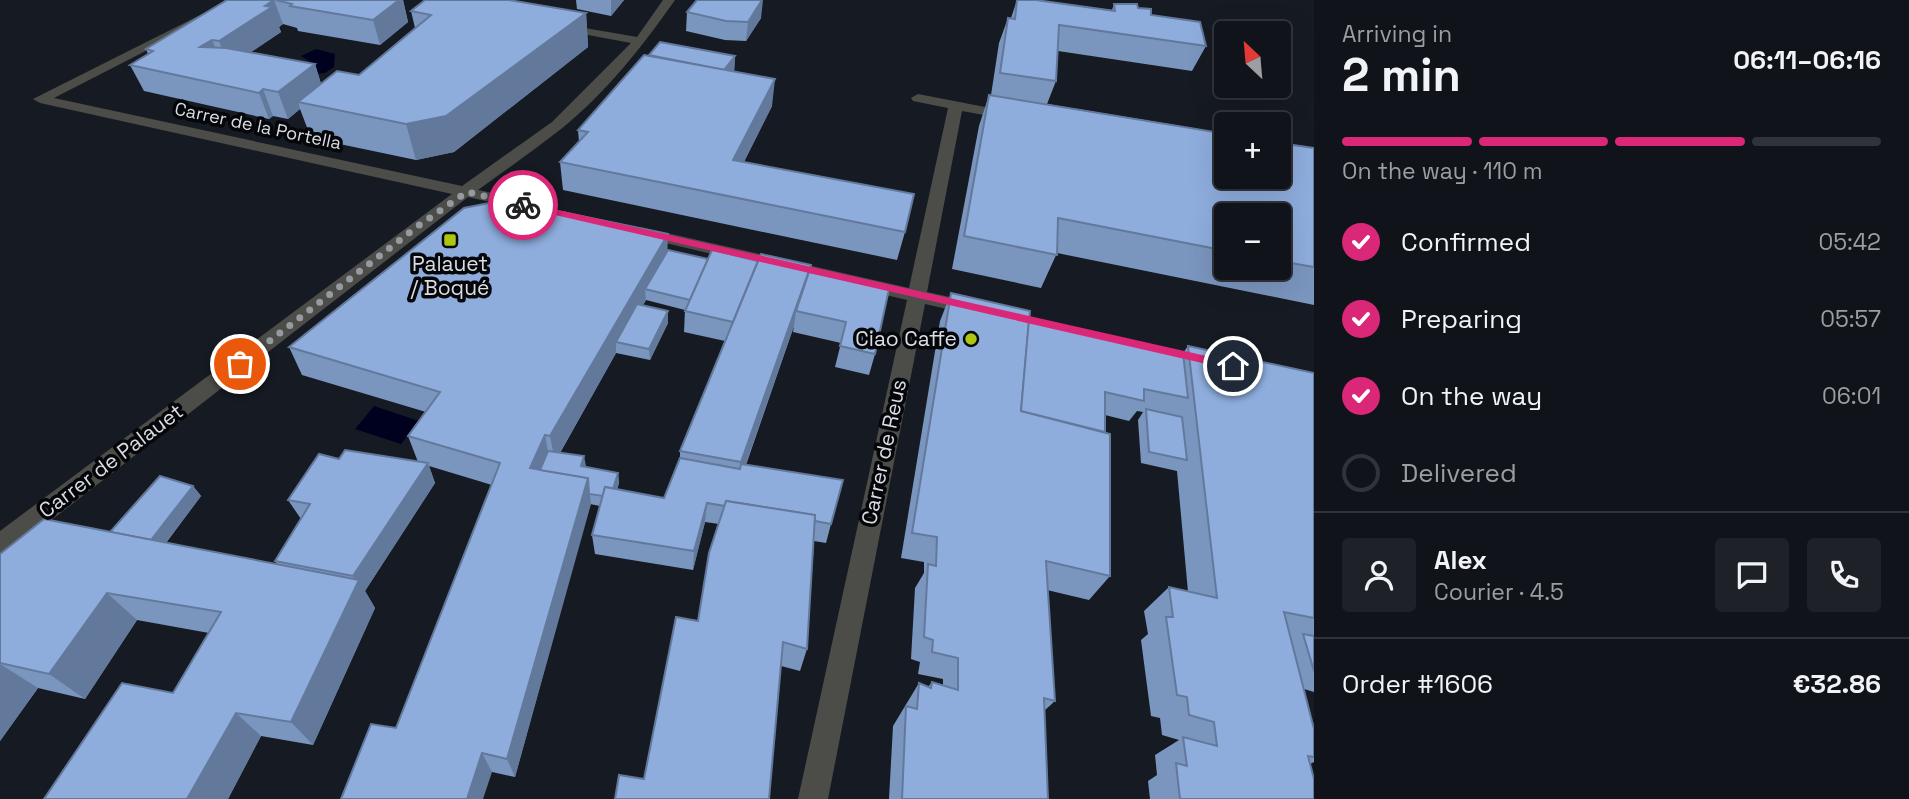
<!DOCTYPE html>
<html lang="en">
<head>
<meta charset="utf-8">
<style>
	body { margin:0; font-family:"Space Grotesk",sans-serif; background:#1e2127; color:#f1f3f6; height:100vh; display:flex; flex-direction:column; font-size:26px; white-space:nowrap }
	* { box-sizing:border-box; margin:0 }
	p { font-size:23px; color:#9c9ea2 }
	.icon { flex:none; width:38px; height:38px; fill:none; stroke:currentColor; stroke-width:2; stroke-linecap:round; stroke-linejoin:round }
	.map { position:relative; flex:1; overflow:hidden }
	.details { display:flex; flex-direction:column; background:#10141a; width:595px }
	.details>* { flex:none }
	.needle { width:46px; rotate:334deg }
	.controls { position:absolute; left:1214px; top:21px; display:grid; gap:14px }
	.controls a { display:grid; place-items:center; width:77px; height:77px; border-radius:7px; background:#10141a; box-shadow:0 7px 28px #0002,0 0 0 2px #303339; font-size:35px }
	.pin { position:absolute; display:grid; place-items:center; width:60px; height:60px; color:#fff; margin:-30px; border:4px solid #fff; border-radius:50%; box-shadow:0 2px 7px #0007 }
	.courier { position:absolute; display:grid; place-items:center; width:70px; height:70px; margin:-35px; border:5px solid #db2777; border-radius:50%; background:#fff; color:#222; box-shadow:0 2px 9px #0007 }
	.head em { font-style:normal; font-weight:700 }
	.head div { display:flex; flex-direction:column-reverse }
	.head { display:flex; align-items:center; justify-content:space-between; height:119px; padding:0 28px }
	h1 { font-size:46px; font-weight:700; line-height:52px }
	.bar { display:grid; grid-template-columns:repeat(4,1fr); gap:10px 7px; align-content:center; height:84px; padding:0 28px }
	.bar i { height:9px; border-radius:5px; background:#303339 }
	.bar .selected { background:#db2777 }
	.bar p { grid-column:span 4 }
	.line { display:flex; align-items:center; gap:18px; padding:0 28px; border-top:2px solid #303339 }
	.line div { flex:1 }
	.round { display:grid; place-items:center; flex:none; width:74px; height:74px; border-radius:7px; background:#1e2127 }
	ol { padding:0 28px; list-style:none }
	li { display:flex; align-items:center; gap:21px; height:77px }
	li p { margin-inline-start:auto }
	li .icon { padding:7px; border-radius:50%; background:#db2777; color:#fff; stroke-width:4 }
	li:last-child { color:#9c9ea2 }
	li i { width:38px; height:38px; border:4px solid #303339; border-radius:50% }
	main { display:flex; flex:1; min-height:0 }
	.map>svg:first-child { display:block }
	.water { fill:#00001f }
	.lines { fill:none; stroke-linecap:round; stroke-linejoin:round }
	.minor { fill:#4c4d48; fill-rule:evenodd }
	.wall { fill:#7a95be; fill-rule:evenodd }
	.shaded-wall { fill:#63799b }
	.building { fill:#8eaddd; stroke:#63799b; stroke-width:2 }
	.route { fill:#db2777 }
	.done { stroke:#9599a0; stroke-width:7; stroke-dasharray:0 12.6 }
	.poi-dot { fill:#acc613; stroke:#040609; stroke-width:2.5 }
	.labels { text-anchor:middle; stroke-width:7; stroke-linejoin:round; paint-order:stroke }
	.far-street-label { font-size:18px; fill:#dadde3; stroke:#040609 }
	.poi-label { font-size:21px; fill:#dadde3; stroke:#040609 }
	.street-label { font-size:21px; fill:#dadde3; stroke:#040609 }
</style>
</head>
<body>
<main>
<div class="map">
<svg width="1314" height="799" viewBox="0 0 1314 799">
	<rect width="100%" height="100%" fill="#161b23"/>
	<!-- water -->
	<g class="water">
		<polygon points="316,49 335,54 334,67 325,73 312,74 312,63 301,56"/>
		<polygon points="374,406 419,421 401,444 355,429"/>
	</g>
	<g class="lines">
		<!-- minor -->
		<g class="minor">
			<path d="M230,0H245L54,98L462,186L552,122L631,43L556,29V23L637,37L663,0H675C642,47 606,93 561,129C534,150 506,170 478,190L536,202V210L530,211L468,197L9,553L0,556V531L452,194L40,103L33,99Z"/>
			<polygon points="918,94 1011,112 1018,116 1011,120 962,111 927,292 981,304 983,309 974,315 925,304 828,799 798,799 907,300 640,237 631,232 640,227 909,288 948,108 913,101 911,98"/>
		</g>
	</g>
	<!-- wall -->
	<g class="wall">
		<polygon points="227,0 403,0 408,22 380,45 298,31 297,28 283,24 279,27 281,32 251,52 315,64 321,84 359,75 415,28 411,11 586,13 588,47 454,152 416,160 311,138 300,109 288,119 273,116 269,119 144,91 130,65 148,54 146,49"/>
		<polygon points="576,0 624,0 611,16 577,9"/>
		<path d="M1017,0H1036L1112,10L1114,4L1138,8L1206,46L1192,71L1058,51L1056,81L1047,104L1314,148V305L1057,253L1041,288L952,269L979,126L989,95H991L999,43L1008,18H1011ZM1227,215H1279V268H1227Z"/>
		<polygon points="687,12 761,18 746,41 725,40 686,31"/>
		<polygon points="649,55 735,56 734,72 772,106 744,162 905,232 897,260 563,190 560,162 579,142 578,130"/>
		<path d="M668,250L708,259L809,272L875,354L869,375L835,367L841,343L793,332L794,326L746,465L831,524L826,543L814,541L807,649L800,671L781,666L644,779L698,621L719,524L705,522L693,570L595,554L592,535L600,506L590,504L515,777L492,772L396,728L492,485L429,466L435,483L365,591L375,608L313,745L261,736L228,799H44L173,693L209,633L137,620L85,699L38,688L0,741V554L110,532L193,486L201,496L166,543L277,564L275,561L301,519L288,500L339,459L418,462L408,436L426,412L302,375L289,347ZM646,300L685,310L684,332L725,341L680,451V458L664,498L617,490L619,483L618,473L585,467L560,453L616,353L650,360L668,323L643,305Z"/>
		<polygon points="951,293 1029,319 1183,353 1188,346 1314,373 1314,692 1304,689 1314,729 1314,762 1310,764 1314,799 1150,799 1148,781 1157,775 1155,755 1179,740 1162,735 1160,718 1151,716 1141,640 1148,634 1144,611 1169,587 1188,592 1177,471 1141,463 1138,420 1143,412 1137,411 1129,421 1105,415 1110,576 1089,600 1047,590 1055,701 1044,711 1048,799 889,799 893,726 919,683 928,687 932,682 943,685 943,679 918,674 920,662 911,659 915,588 924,573 924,562 901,558 940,321"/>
	</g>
	<!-- shaded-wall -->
	<g class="shaded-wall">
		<polygon points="274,0 283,24 279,27 281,32 229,67 219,41 265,6"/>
		<polygon points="399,0 403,0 408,22 380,45 373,20"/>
		<polygon points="611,0 624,0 611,16"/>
		<polygon points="763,0 761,18 746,41 748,22"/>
		<polygon points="586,13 588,47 454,152 416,160 406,124"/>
		<polygon points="212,40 223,65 200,47"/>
		<polygon points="735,56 734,75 719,75"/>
		<polygon points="315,64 323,90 298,102 300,109 288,119 278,92"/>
		<polygon points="775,79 772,106 731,187 733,160"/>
		<polygon points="263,89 273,116 269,119 259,93"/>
		<polygon points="668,234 667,262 645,289 646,300 622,343 616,342 616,353 555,462 550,436"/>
		<polygon points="811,265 805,293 796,311 794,326 737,489 741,462"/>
		<polygon points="668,311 668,323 650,360 649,349"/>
		<polygon points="545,435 550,462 540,485 530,468"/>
		<polygon points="584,456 586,466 583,477 581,466"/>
		<polygon points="428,463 435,483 365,591 375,608 313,745 291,722 357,583 353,576"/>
		<polygon points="618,473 619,483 611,508 610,498"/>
		<polygon points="588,478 591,504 515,777 507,759"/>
		<polygon points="193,486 201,496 150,563 141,553"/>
		<polygon points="707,503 705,522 693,570 694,551"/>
		<polygon points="107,593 137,620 85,699 49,674"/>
		<polygon points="0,664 38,688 0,741"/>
		<polygon points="236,713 261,736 228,799 187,799"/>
		<polygon points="482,753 492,772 483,799 467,799"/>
	</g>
	<!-- building -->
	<g class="building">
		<polygon points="227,0 274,0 265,6 272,7 219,41 212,40 200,47 226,48 315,64 278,92 263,89 259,93 130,65 153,51 146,49"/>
		<polygon points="276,0 399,0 373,20 290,6 292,4"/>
		<polygon points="425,0 509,0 586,13 446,116 406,124 298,102 337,71 359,75 431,15 411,11"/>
		<polygon points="697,0 762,0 748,22 726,21 687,12"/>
		<polygon points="1017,0 1036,0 1115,11 1114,4 1137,4 1138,8 1151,9 1151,15 1200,22 1206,46 1059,25 1056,81 1000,73 1008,18 1015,19"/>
		<polygon points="660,42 735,56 724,70 649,55"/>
		<polygon points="644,55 775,79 733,160 914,194 905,232 560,162 588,132 578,130"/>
		<polygon points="989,95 1227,134 1227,177 1279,177 1279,143 1314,148 1314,267 1279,261 1279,215 1227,215 1227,251 1058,218 1057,255 964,236"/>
		<polygon points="504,200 668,234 550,436 545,435 530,468 588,478 507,759 482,753 467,799 341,799 371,724 396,728 500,463 408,436 440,392 289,347 464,208"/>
		<polygon points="668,250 708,259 690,300 645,289"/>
		<polygon points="712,250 758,261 733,322 685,311"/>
		<polygon points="761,254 811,265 741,462 680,451"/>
		<polygon points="809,272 889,289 875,354 840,346 846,322 796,311"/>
		<polygon points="951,293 1030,311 1021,411 1110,434 1110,576 1046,561 1055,701 1044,698 1048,799 902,799 906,706 917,709 919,683 931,688 932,682 958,690 958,658 932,652 933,640 924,637 928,564 936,566 937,537 912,533"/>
		<polygon points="637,304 668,311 649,349 616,342"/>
		<polygon points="1029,319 1183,353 1188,398 1144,389 1144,401 1105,392 1105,432 1021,411"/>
		<polygon points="1188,346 1314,373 1314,618 1284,612 1314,729 1314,757 1308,756 1314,779 1314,799 1180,799 1176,763 1187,766 1183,737 1217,746 1214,722 1189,715 1187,697 1177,695 1166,617 1173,617 1169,587 1217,598"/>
		<polygon points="1146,409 1182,417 1187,460 1149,452"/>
		<polygon points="345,450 428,463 353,576 275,561 310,504 288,500 319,454 339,459"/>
		<polygon points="548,451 584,456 581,466 618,473 613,489 605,487 603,496 589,494 588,478 540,470"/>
		<polygon points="680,458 740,469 741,464 843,480 831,524 815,521 815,515 726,501 725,506 707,503 694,551 592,535 605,487 664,498"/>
		<polygon points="160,476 193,486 151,540 110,532"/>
		<polygon points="726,501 815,515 807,649 783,642 769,799 615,799 619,775 644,779 676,617 698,621 709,553"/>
		<polygon points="44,519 359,580 291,722 236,713 187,799 44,799 122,683 173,693 221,612 107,593 49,674 0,663 0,554"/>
		<polygon points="1303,634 1314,636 1314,671"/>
	</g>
	<!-- route -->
	<polygon class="route" points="523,202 1233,362 1238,366 1233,370 520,207"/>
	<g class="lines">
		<!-- done -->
		<polyline class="done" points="240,364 418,226 467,192 523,205"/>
	</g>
	<!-- markers -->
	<g class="poi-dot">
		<rect x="443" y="233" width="14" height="14" rx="3.5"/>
		<circle cx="971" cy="339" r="7"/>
	</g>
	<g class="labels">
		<!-- far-street labels -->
		<g class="far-street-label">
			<text transform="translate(258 126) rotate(12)" y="6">Carrer de la Portella</text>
		</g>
		<!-- poi labels -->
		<g class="poi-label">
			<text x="450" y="271">Palauet<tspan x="450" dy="24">/ Boqué</tspan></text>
			<text x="957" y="346" text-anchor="end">Ciao Caffe</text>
		</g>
		<!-- street labels -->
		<g class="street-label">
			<text transform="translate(884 452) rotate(-78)" y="7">Carrer de Reus</text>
			<text transform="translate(111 461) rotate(-37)" y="7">Carrer de Palauet</text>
		</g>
	</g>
</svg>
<div class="controls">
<a><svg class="needle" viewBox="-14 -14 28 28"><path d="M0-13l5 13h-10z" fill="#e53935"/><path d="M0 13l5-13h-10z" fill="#9c9ea2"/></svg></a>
<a>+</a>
<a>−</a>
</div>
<div class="pin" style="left:240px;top:364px;background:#ea580c"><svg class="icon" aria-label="bag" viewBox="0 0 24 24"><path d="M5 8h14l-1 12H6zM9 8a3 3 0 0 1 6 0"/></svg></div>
<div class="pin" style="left:1233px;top:366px;background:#1f2937"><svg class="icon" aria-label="home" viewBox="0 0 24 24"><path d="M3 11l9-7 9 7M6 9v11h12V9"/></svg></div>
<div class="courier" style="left:523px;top:205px"><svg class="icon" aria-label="bike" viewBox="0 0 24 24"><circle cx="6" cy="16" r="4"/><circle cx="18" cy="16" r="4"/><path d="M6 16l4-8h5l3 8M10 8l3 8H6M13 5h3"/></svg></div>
</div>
<section class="details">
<div class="head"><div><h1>2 min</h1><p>Arriving in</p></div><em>06:11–06:16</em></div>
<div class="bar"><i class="selected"></i><i class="selected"></i><i class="selected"></i><i></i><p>On the way · 110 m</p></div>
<ol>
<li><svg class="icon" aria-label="check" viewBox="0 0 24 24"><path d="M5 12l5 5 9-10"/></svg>Confirmed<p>05:42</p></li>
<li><svg class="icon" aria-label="check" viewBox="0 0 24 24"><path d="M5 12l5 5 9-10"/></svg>Preparing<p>05:57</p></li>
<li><svg class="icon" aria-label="check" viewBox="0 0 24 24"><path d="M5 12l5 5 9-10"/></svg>On the way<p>06:01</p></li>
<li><i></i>Delivered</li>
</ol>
<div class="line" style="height:126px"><a class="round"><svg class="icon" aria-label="person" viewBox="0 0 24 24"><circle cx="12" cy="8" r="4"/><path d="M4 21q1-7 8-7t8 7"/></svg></a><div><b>Alex</b><p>Courier · 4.5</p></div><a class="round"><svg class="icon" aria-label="chat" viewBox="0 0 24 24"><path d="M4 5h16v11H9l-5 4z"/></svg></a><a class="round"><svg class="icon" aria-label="phone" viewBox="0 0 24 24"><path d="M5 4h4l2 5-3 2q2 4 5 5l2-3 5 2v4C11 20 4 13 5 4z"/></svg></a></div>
<div class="line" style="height:91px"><div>Order #1606</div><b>€32.86</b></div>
</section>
</main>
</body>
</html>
